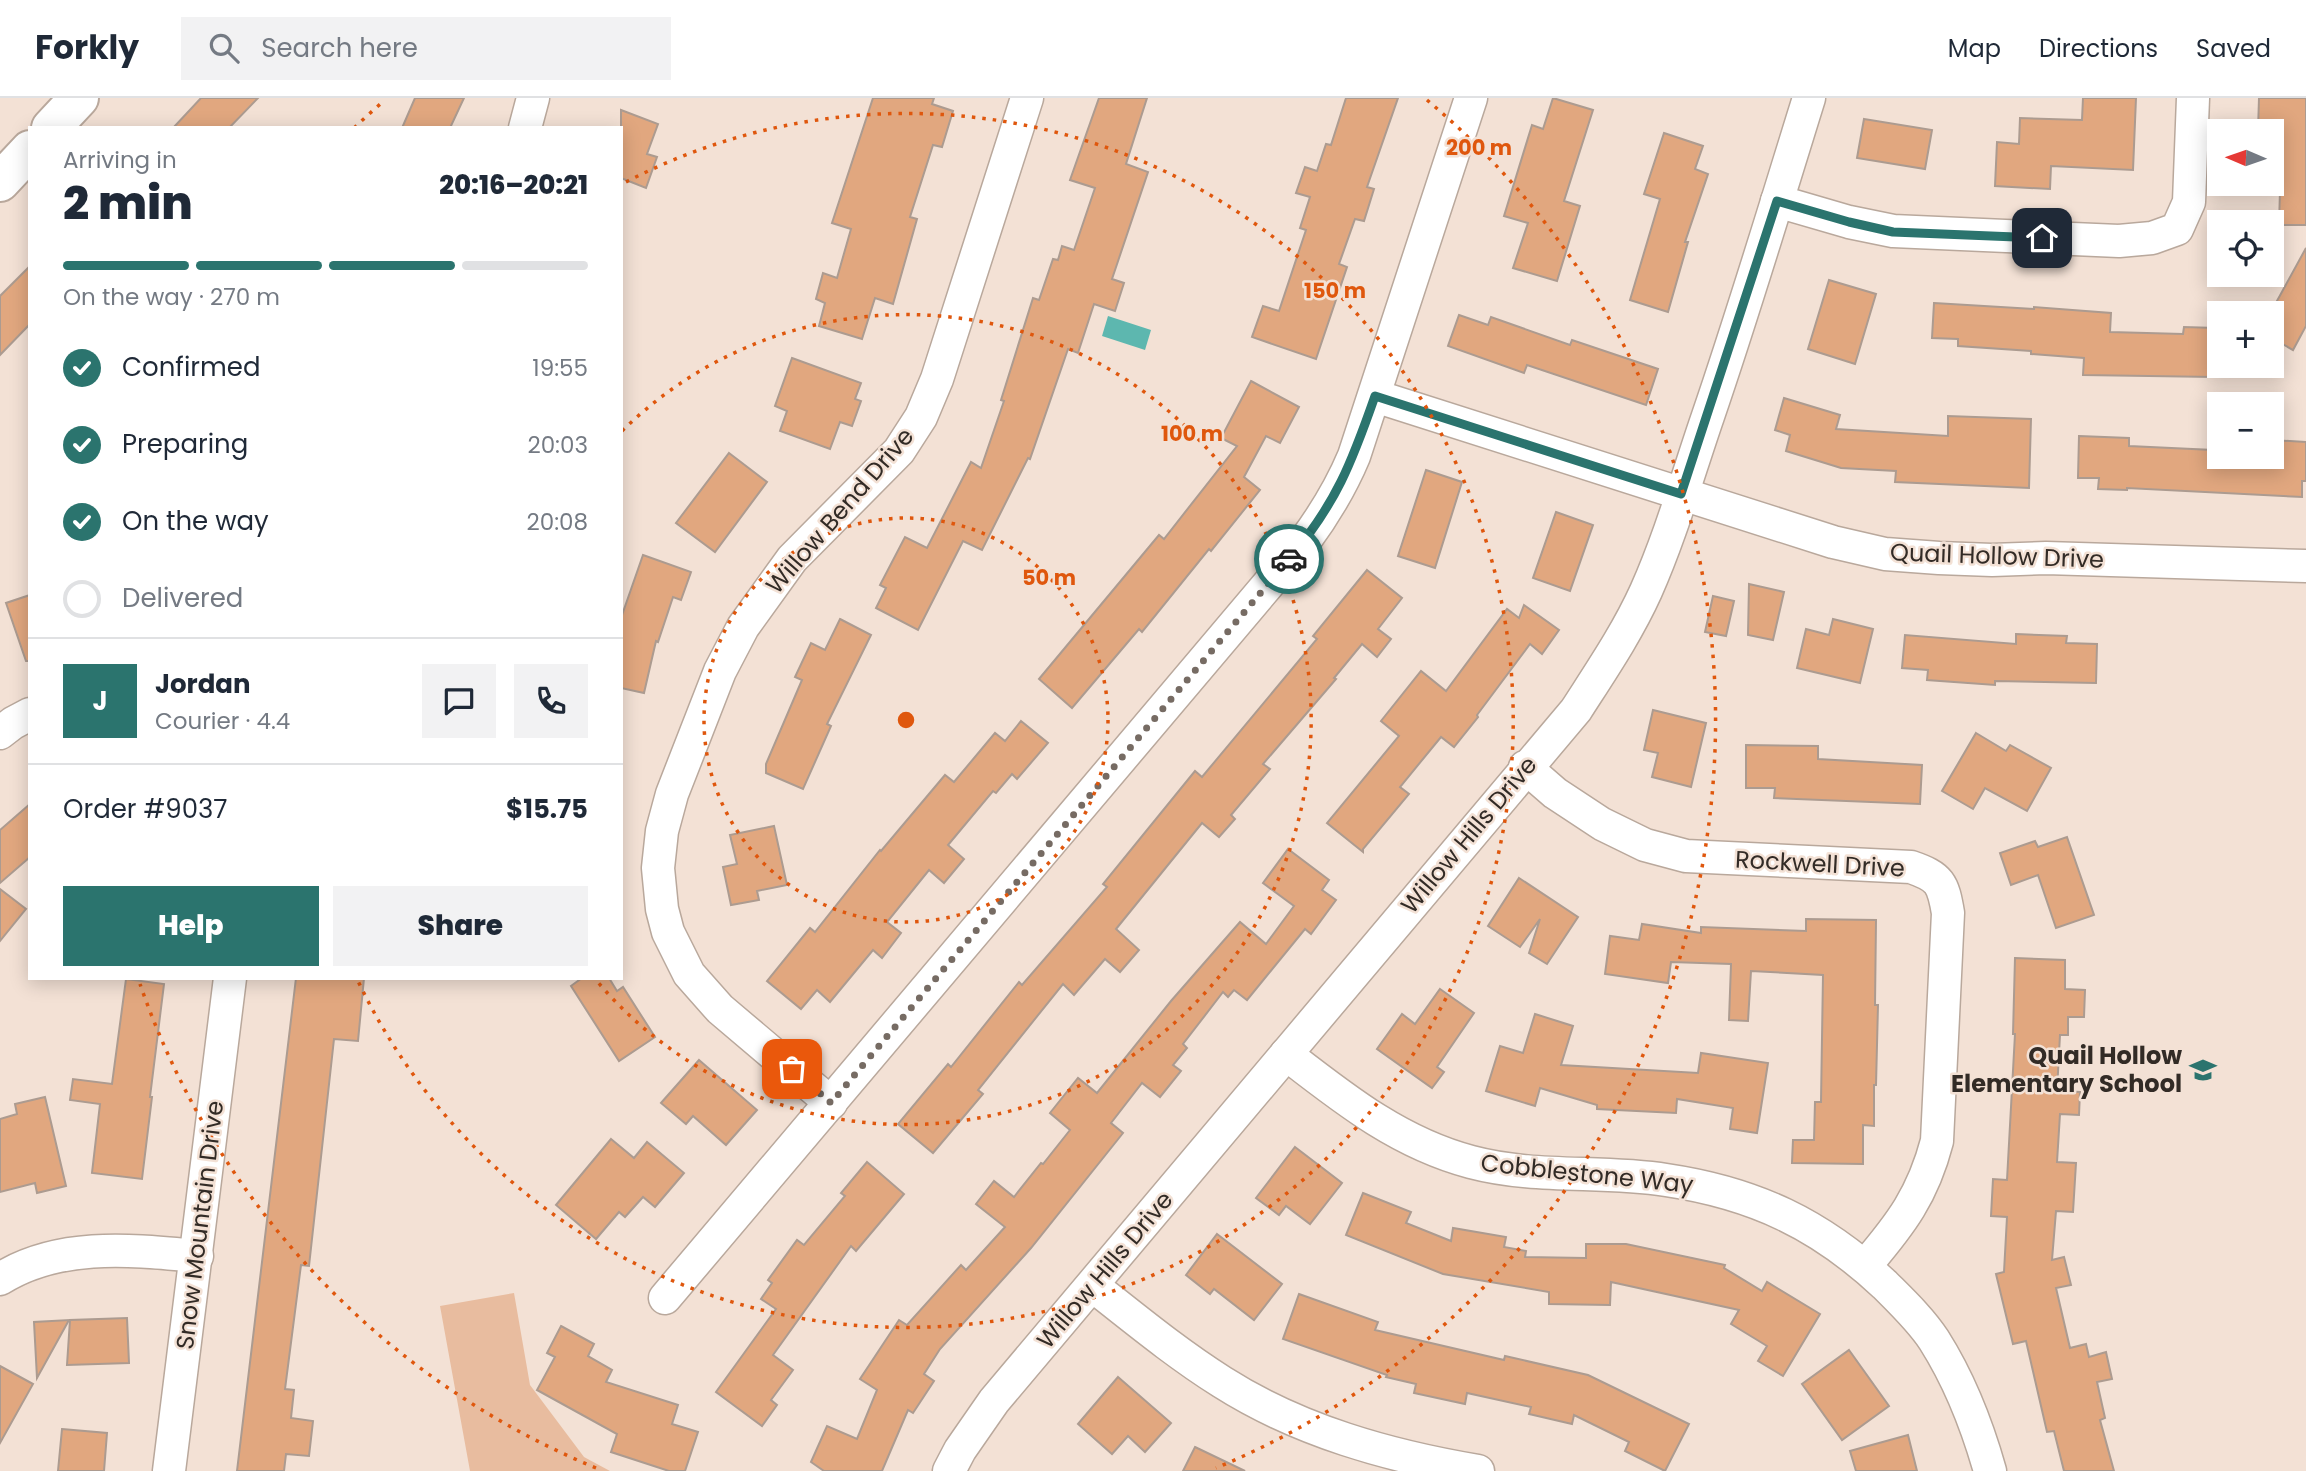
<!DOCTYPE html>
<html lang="en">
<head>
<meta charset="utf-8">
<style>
	body { margin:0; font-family:Poppins,sans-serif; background:#f2f2f3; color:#1f2937; height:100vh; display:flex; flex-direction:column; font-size:26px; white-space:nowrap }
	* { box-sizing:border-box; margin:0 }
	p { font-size:23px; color:#747a83 }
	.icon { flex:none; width:38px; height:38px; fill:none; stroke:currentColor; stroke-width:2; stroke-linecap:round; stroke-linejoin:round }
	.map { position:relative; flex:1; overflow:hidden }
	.sheet { position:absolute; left:28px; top:28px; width:595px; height:854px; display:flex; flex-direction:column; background:#fff; border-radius:0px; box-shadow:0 4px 18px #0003 }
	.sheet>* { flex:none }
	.needle { width:46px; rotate:272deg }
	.controls { position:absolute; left:2207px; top:21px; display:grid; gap:14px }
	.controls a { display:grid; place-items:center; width:77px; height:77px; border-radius:0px; background:#fff; box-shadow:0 4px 18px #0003; font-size:35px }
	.pin { position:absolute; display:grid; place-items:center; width:60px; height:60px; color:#fff; margin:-30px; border-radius:14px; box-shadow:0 4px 10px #0006 }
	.courier { position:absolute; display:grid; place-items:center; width:70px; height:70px; margin:-35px; border:5px solid #2b746e; border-radius:50%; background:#fff; color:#222; box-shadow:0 2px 9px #0007 }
	.head em { font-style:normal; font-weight:800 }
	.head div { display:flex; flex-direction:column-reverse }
	.head { display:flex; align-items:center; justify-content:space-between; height:119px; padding:0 35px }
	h1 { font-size:46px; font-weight:800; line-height:52px }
	.bar { display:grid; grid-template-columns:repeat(4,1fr); gap:10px 7px; align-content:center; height:84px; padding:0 35px }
	.bar i { height:9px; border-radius:5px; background:#e0e1e3 }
	.bar .current { background:#2b746e }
	.bar p { grid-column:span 4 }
	.line { display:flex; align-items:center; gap:18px; padding:0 35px; border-top:2px solid #e0e1e3 }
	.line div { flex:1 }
	.round { display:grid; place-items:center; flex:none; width:74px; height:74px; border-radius:0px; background:#f2f2f3 }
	ol { padding:0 35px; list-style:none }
	li { display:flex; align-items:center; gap:21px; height:77px }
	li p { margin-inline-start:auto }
	li .icon { padding:7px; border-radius:50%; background:#2b746e; color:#fff; stroke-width:4 }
	li:last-child { color:#747a83 }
	li i { width:38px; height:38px; border:4px solid #e0e1e3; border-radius:50% }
	.button { display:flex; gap:14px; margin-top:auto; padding:14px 35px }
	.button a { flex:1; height:80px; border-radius:0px; background:#2b746e; color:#fff; font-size:28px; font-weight:800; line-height:80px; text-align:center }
	.button a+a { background:#f2f2f3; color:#1f2937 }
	header { display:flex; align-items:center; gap:42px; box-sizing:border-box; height:98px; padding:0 35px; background:#fff; border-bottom:2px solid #e0e1e3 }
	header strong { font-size:33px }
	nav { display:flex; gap:38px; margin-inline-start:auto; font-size:24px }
	.search { width:490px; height:63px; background:#f2f2f3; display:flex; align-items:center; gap:18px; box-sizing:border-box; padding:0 24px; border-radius:0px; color:#747a83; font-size:26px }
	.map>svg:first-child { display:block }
	.green { fill:#e8bc9f }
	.water { fill:#5db7af }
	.building { fill:#e1a77f; stroke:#ac9b90; stroke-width:2 }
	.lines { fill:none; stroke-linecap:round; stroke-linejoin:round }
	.street-casing { stroke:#b9a89c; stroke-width:35 }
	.secondary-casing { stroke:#b9a89c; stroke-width:42 }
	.street { stroke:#fff; stroke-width:32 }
	.secondary { stroke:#fff; stroke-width:38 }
	.done { stroke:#766b63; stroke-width:7; stroke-dasharray:0 12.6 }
	.route { stroke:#2b746e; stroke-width:9 }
	.ring { fill:none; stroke:#df570d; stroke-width:3.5; stroke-dasharray:3.5 7 }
	.labels { text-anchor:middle; stroke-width:5; stroke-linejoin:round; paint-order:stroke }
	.street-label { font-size:24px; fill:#322b26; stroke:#f3e1d5 }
	.poi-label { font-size:24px; font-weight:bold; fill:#322b26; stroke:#f3e1d5; text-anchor:end }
	.centre { fill:#df570d; stroke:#f3e1d5; stroke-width:3.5 }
	.ring-label { font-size:21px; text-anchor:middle; font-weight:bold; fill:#df570d; stroke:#f3e1d5; stroke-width:5; stroke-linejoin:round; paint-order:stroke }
</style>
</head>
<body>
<header>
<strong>Forkly</strong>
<div class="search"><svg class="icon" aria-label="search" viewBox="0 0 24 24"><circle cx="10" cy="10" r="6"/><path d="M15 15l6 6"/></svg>Search here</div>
<nav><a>Map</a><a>Directions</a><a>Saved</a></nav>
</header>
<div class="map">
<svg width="2306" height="1373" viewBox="0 0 2306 1373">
	<rect width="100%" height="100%" fill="#f3e1d5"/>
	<!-- green -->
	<polygon class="green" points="514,1195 530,1287 584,1359 610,1373 470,1373 440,1208"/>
	<!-- water -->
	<polygon class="water" points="1108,218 1151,232 1145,252 1102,238"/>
	<!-- building -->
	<g class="building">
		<polygon points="201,0 258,0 229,30 173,30"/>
		<polygon points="415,0 464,0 450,30 402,30"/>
		<polygon points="873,0 934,0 932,6 953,13 942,49 933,47 910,119 917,121 893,206 875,200 862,241 819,228 825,205 816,201 823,175 837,180 851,131 832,125"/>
		<polygon points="1099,0 1147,0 1126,66 1148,74 1112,181 1124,185 1115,213 1094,206 1078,255 1068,251 1030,361 1028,360 982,452 963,443 918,532 876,510 886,490 880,487 905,439 927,450 971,364 981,370 1004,303 1001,302 1033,200 1039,202 1053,161 1058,162 1062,148 1074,152 1095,90 1070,82"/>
		<polygon points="1346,0 1398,0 1367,89 1374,91 1364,123 1355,121 1339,166 1347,169 1316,261 1252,239 1263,208 1279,213 1306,132 1300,130 1310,99 1296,95 1305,69 1317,73 1326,46 1331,47"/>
		<polygon points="1553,0 1593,12 1564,103 1580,108 1557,183 1513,170 1528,125 1504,118 1532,27 1543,31"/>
		<polygon points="2083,0 2136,0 2133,72 2051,68 2050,91 1995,88 1997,44 2019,46 2020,20 2082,22"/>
		<polygon points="2259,0 2306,0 2306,127 2279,127 2280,92 2271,92 2273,33 2258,33"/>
		<polygon points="621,12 658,26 647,56 657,59 646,90 621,80"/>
		<polygon points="1864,21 1932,32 1925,71 1857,60"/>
		<polygon points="1664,35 1703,48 1695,71 1708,76 1685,144 1688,144 1668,214 1630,202 1660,101 1644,96"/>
		<polygon points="2306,150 2306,228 2293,252 2272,240 2272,212"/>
		<polygon points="30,168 30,226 0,257 0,198"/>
		<polygon points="1829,182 1876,196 1855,266 1808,251"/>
		<polygon points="1934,205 2034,211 2034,209 2111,215 2110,234 2183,236 2184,229 2216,230 2214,279 2083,277 2084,260 2031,256 2031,253 1958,248 1958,241 1932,240"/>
		<polygon points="1459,217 1488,227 1491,219 1570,247 1572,242 1658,271 1646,307 1527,267 1524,275 1448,248"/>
		<polygon points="792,260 861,285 855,301 861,303 852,328 840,324 830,351 780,333 787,313 775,308"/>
		<polygon points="1251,283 1299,309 1280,345 1266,338 1244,379 1260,392 1211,453 1209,451 1142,534 1139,531 1072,610 1039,581 1159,437 1164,441 1237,348 1221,340"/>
		<polygon points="1784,300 1840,317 1836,331 1948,338 1948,318 2031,321 2029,390 1895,384 1896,373 1841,370 1786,353 1790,337 1775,332"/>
		<polygon points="2079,338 2129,340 2129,348 2213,352 2212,360 2271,363 2272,342 2306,344 2306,383 2302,383 2302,399 2127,390 2127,392 2098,391 2099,380 2078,380"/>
		<polygon points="729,355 767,384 715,454 676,425"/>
		<polygon points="1426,372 1462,384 1435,470 1398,458"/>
		<polygon points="1556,414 1593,427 1570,493 1533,480"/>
		<polygon points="643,457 691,474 681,502 673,499 658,544 656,543 644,595 621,590 621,520"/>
		<polygon points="1367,472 1402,500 1378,531 1391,541 1377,559 1362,546 1334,580 1336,581 1263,666 1270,671 1231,717 1235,721 1219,739 1202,725 1116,831 1139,852 1120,874 1105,861 1074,897 1063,886 978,992 983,996 933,1055 898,1026 948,966 951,969 1019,884 1022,887 1107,789 1103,786 1195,673 1202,679 1317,541 1313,538"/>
		<polygon points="1749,486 1784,494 1773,542 1748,537"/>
		<polygon points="30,497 30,563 26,563 6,505"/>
		<polygon points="1713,498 1734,503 1726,538 1705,534"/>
		<polygon points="1524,507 1559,532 1542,556 1530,546 1477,617 1478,619 1454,649 1441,639 1400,689 1409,696 1363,751 1363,754 1327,725 1399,638 1381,623 1421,573 1446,593 1507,511 1519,520"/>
		<polygon points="840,521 871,537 827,626 831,628 803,691 766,675 766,666 802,582 795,579 811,545 825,552"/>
		<polygon points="1833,521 1873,531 1860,585 1797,570 1806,531 1829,537"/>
		<polygon points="2016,536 2067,538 2066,545 2097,546 2096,585 1995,583 1995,587 1927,582 1928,572 1902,570 1905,537 2016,546"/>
		<polygon points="1653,612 1706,625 1691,689 1652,679 1658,655 1644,652"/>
		<polygon points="1021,623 1048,645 1017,681 1012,676 996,695 993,693 948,747 964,761 944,785 929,772 887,824 901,835 882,860 873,852 830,904 817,892 801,911 767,883 810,830 815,834 880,752 881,753 945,677 954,684 995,635 1005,643"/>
		<polygon points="1976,635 2006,653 2010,647 2051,670 2027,713 1985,690 1973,711 1942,693"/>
		<polygon points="1746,647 1818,648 1818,661 1922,667 1920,706 1774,700 1775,690 1746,690"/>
		<polygon points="30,706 30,759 0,785 0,732"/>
		<polygon points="774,728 787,787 757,793 759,802 731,807 723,769 737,766 730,737"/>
		<polygon points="2067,739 2094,817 2056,830 2038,777 2011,787 2000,755 2035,743 2038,749"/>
		<polygon points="1288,751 1329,782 1322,792 1336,802 1311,836 1305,831 1247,902 1234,892 1228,899 1223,894 1183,946 1187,950 1173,967 1181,973 1160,999 1142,985 1111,1025 1123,1035 1031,1150 940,1251 924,1276 934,1283 913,1315 908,1312 882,1373 824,1373 811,1364 827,1328 857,1341 877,1292 860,1281 899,1222 907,1227 961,1167 966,1172 1005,1129 976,1106 994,1083 1014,1099 1041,1065 1043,1066 1070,1032 1050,1015 1078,980 1097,995 1171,903 1240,824 1266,846 1294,808 1263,785"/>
		<polygon points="1519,780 1578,819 1547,866 1529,855 1540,821 1520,849 1488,828"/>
		<polygon points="0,791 26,811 0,843"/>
		<polygon points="1806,821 1876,822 1875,907 1878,907 1876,987 1874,987 1874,1028 1863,1027 1863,1066 1792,1065 1793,1042 1814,1042 1815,1004 1821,1004 1823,877 1751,873 1748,923 1729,922 1731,866 1671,864 1668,885 1605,876 1610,838 1639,842 1642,826 1701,835 1701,829 1806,833"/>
		<polygon points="2015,860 2065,862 2065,891 2085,892 2084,919 2068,919 2068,937 2060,937 2057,993 2080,994 2079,1017 2060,1016 2057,1064 2076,1065 2073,1114 2056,1113 2052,1162 2064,1159 2071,1187 2056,1190 2070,1250 2086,1246 2089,1259 2106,1254 2112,1281 2097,1284 2105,1320 2100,1322 2114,1373 2064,1373 2054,1333 2047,1334 2026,1243 2013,1246 1996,1176 2004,1174 2007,1119 1991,1118 1993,1081 2007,1082 2015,936 2013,936"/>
		<polygon points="296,880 364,880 358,943 334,941 309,1168 301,1167 285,1291 294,1292 291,1320 313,1323 309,1358 286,1356 284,1373 237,1373"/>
		<polygon points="582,880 609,880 617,893 623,889 655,939 619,963 571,888"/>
		<polygon points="126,881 164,886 150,999 152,999 142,1081 92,1075 100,1006 70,1002 73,981 112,986"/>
		<polygon points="1440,891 1474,915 1437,969 1444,974 1432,990 1377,951 1402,916 1415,926"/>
		<polygon points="1535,916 1573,928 1561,967 1698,975 1701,955 1768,965 1757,1035 1730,1031 1733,1010 1677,1001 1676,1015 1597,1011 1597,1007 1540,990 1535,1008 1486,993 1500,948 1523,955"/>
		<polygon points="699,962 757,1012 726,1047 693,1018 686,1026 661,1005"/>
		<polygon points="45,999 66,1088 37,1095 35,1085 0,1094 0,1021 17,1016 15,1006"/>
		<polygon points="611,1041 634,1060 647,1044 684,1075 655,1109 643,1099 625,1119 619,1114 596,1141 556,1107"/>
		<polygon points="1295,1049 1342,1085 1310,1126 1286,1108 1279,1117 1256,1100"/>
		<polygon points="867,1064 904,1096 856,1153 851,1148 773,1257 793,1272 771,1302 777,1307 762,1328 716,1294 776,1211 761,1201 772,1185 768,1182 797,1142 804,1147 845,1098 841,1095"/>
		<polygon points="1363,1095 1411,1114 1406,1125 1451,1143 1453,1130 1506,1139 1504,1149 1526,1153 1525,1159 1586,1160 1586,1146 1626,1146 1725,1167 1724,1170 1762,1193 1767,1184 1820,1216 1783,1278 1758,1263 1767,1248 1731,1226 1739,1212 1611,1184 1610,1207 1549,1206 1549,1194 1443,1176 1346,1137"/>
		<polygon points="1217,1136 1282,1186 1254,1222 1214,1191 1210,1196 1186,1177"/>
		<polygon points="1299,1196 1378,1224 1375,1232 1504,1262 1505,1258 1588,1277 1689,1326 1665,1373 1625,1353 1629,1344 1574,1317 1572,1326 1529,1316 1531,1309 1467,1295 1465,1306 1414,1295 1416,1286 1386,1279 1387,1277 1283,1241"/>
		<polygon points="127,1220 129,1265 67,1267 70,1222"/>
		<polygon points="69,1222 37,1280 34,1224"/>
		<polygon points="561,1228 594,1246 588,1258 612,1272 606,1284 678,1307 672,1326 698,1334 685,1373 669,1373 611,1354 617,1336 537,1292 555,1259 547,1255"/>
		<polygon points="1849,1252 1889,1308 1842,1342 1802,1286"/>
		<polygon points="0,1268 33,1286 0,1345"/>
		<polygon points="1118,1279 1171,1325 1145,1354 1128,1338 1112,1356 1078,1326"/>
		<polygon points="62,1331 107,1335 104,1373 58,1373"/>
		<polygon points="1908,1337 1917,1373 1856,1373 1850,1353"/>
		<polygon points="1195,1349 1245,1373 1183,1373"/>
	</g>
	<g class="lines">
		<defs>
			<g id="street">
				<polyline points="525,30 533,0"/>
				<polyline points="1777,103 1849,124 1893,133 2119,143 2152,140 2177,131 2189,104 2193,0"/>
				<polyline points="1375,298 1833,444 1885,456 1939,460 1992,462 2046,460 2306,468"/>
				<polyline points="0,635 13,625 30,616"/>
				<path d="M1525,669L1555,695L1602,726L1645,747L1686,758L1911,769C1940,779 1943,785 1948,815L1937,1043C1923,1097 1901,1126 1865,1168"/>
				<path d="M1286,956C1344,1001 1399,1045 1471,1064C1535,1081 1601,1072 1666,1082C1754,1095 1820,1126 1885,1187C1902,1204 1921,1222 1934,1242C1960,1283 1977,1327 1990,1373"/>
				<polyline points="831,1005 720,911 689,876 668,834 662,811 658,770 662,733 672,696 720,573 743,529 792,461 899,353 921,319 937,281 1027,0"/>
				<path d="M0,1181C59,1144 131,1152 197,1158"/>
				<path d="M1093,1188C1135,1221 1176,1255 1222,1284C1299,1333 1389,1358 1478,1373"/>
				<path d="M665,1200L1304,444C1324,417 1341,389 1354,358L1471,0"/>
				<polyline points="169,1373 230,880"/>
				<path d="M949,1373L960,1352L994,1303L1576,612C1601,573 1627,535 1646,493C1671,437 1688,376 1708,318C1744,213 1776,106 1809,0"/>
			</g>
			<g id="secondary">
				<polyline points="51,30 79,0"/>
				<polyline points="0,84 30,52"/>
			</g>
		</defs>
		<!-- street casing -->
		<use href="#street" class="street-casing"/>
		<!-- secondary casing -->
		<use href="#secondary" class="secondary-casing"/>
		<!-- street -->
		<use href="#street" class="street"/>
		<!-- secondary -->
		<use href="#secondary" class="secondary"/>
	</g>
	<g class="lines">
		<!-- done -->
		<polyline class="done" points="792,971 831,1005 1289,461"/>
		<!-- route -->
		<path class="route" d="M1289,461C1336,406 1352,364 1375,298L1681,396L1777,103L1849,124L1893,134L2042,140"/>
	</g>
	<!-- distance rings -->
	<g class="ring">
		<circle cx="906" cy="622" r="202"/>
		<path d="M622 333A405 405 0 1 1 596 882"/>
		<path d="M626 84A607 607 0 1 1 358 883"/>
		<path d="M596 1370A810 810 0 0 1 140 886M354 30A810 810 0 0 1 385 2M1427 2A810 810 0 0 1 1216 1370"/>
	</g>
	<!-- icons -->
	<defs>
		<symbol id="school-bare" viewBox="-9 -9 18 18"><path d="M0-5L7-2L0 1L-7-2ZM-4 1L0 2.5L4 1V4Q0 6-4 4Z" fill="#2b746e" stroke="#f3e1d5" stroke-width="2.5" paint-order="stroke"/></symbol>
	</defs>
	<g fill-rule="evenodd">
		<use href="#school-bare" x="2184" y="953" width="38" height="38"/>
	</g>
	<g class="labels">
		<!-- street labels -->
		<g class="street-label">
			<text transform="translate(840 413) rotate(-49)" y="8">Willow Bend Drive</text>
			<text transform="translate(1997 458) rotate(2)" y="8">Quail Hollow Drive</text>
			<text transform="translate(1469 737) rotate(-50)" y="8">Willow Hills Drive</text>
			<text transform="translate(1820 766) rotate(3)" y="8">Rockwell Drive</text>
			<text transform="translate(1587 1076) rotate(6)" y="8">Cobblestone Way</text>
			<text transform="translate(200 1127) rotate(-83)" y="8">Snow Mountain Drive</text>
			<text transform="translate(1105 1172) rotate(-50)" y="8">Willow Hills Drive</text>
		</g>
		<!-- poi labels -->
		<g class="poi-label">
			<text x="2182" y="966">Quail Hollow<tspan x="2182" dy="28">Elementary School</tspan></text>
		</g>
	</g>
	<circle cx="906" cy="622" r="10" class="centre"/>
	<g class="ring-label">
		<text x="1479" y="57">200 m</text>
		<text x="1335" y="200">150 m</text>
		<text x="1192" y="343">100 m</text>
		<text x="1049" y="487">50 m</text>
	</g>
</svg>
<div class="controls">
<a><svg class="needle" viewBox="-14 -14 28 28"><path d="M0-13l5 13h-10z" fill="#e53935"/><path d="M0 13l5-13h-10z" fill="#747a83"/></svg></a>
<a><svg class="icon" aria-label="locate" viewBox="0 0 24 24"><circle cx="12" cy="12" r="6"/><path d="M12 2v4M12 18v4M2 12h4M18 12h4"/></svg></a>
<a>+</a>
<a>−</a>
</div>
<div class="pin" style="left:792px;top:971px;background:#ea580c"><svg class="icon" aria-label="bag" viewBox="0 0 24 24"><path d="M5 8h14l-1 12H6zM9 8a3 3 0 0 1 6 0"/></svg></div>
<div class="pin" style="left:2042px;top:140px;background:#1f2937"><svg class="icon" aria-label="home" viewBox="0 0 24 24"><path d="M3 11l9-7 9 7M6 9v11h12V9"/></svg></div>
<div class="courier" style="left:1289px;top:461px"><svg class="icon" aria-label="car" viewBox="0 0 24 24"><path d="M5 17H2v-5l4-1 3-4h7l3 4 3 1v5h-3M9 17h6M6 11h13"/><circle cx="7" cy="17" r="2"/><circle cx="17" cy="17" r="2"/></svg></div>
<section class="sheet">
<div class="head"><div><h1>2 min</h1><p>Arriving in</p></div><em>20:16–20:21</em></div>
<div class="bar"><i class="current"></i><i class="current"></i><i class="current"></i><i></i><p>On the way · 270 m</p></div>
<ol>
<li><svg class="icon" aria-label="check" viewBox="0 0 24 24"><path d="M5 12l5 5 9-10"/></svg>Confirmed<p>19:55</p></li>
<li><svg class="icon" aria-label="check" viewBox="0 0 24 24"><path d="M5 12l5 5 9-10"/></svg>Preparing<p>20:03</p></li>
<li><svg class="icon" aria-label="check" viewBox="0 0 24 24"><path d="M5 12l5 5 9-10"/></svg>On the way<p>20:08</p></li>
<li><i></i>Delivered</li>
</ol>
<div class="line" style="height:126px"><b class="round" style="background:#2b746e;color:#fff">J</b><div><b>Jordan</b><p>Courier · 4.4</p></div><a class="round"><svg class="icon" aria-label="chat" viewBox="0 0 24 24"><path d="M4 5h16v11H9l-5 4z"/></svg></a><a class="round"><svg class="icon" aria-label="phone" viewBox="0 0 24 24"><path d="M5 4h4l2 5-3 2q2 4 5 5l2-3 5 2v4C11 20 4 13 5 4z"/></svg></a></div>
<div class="line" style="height:91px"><div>Order #9037</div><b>$15.75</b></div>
<div class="button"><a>Help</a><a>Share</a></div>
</section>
</div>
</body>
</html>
